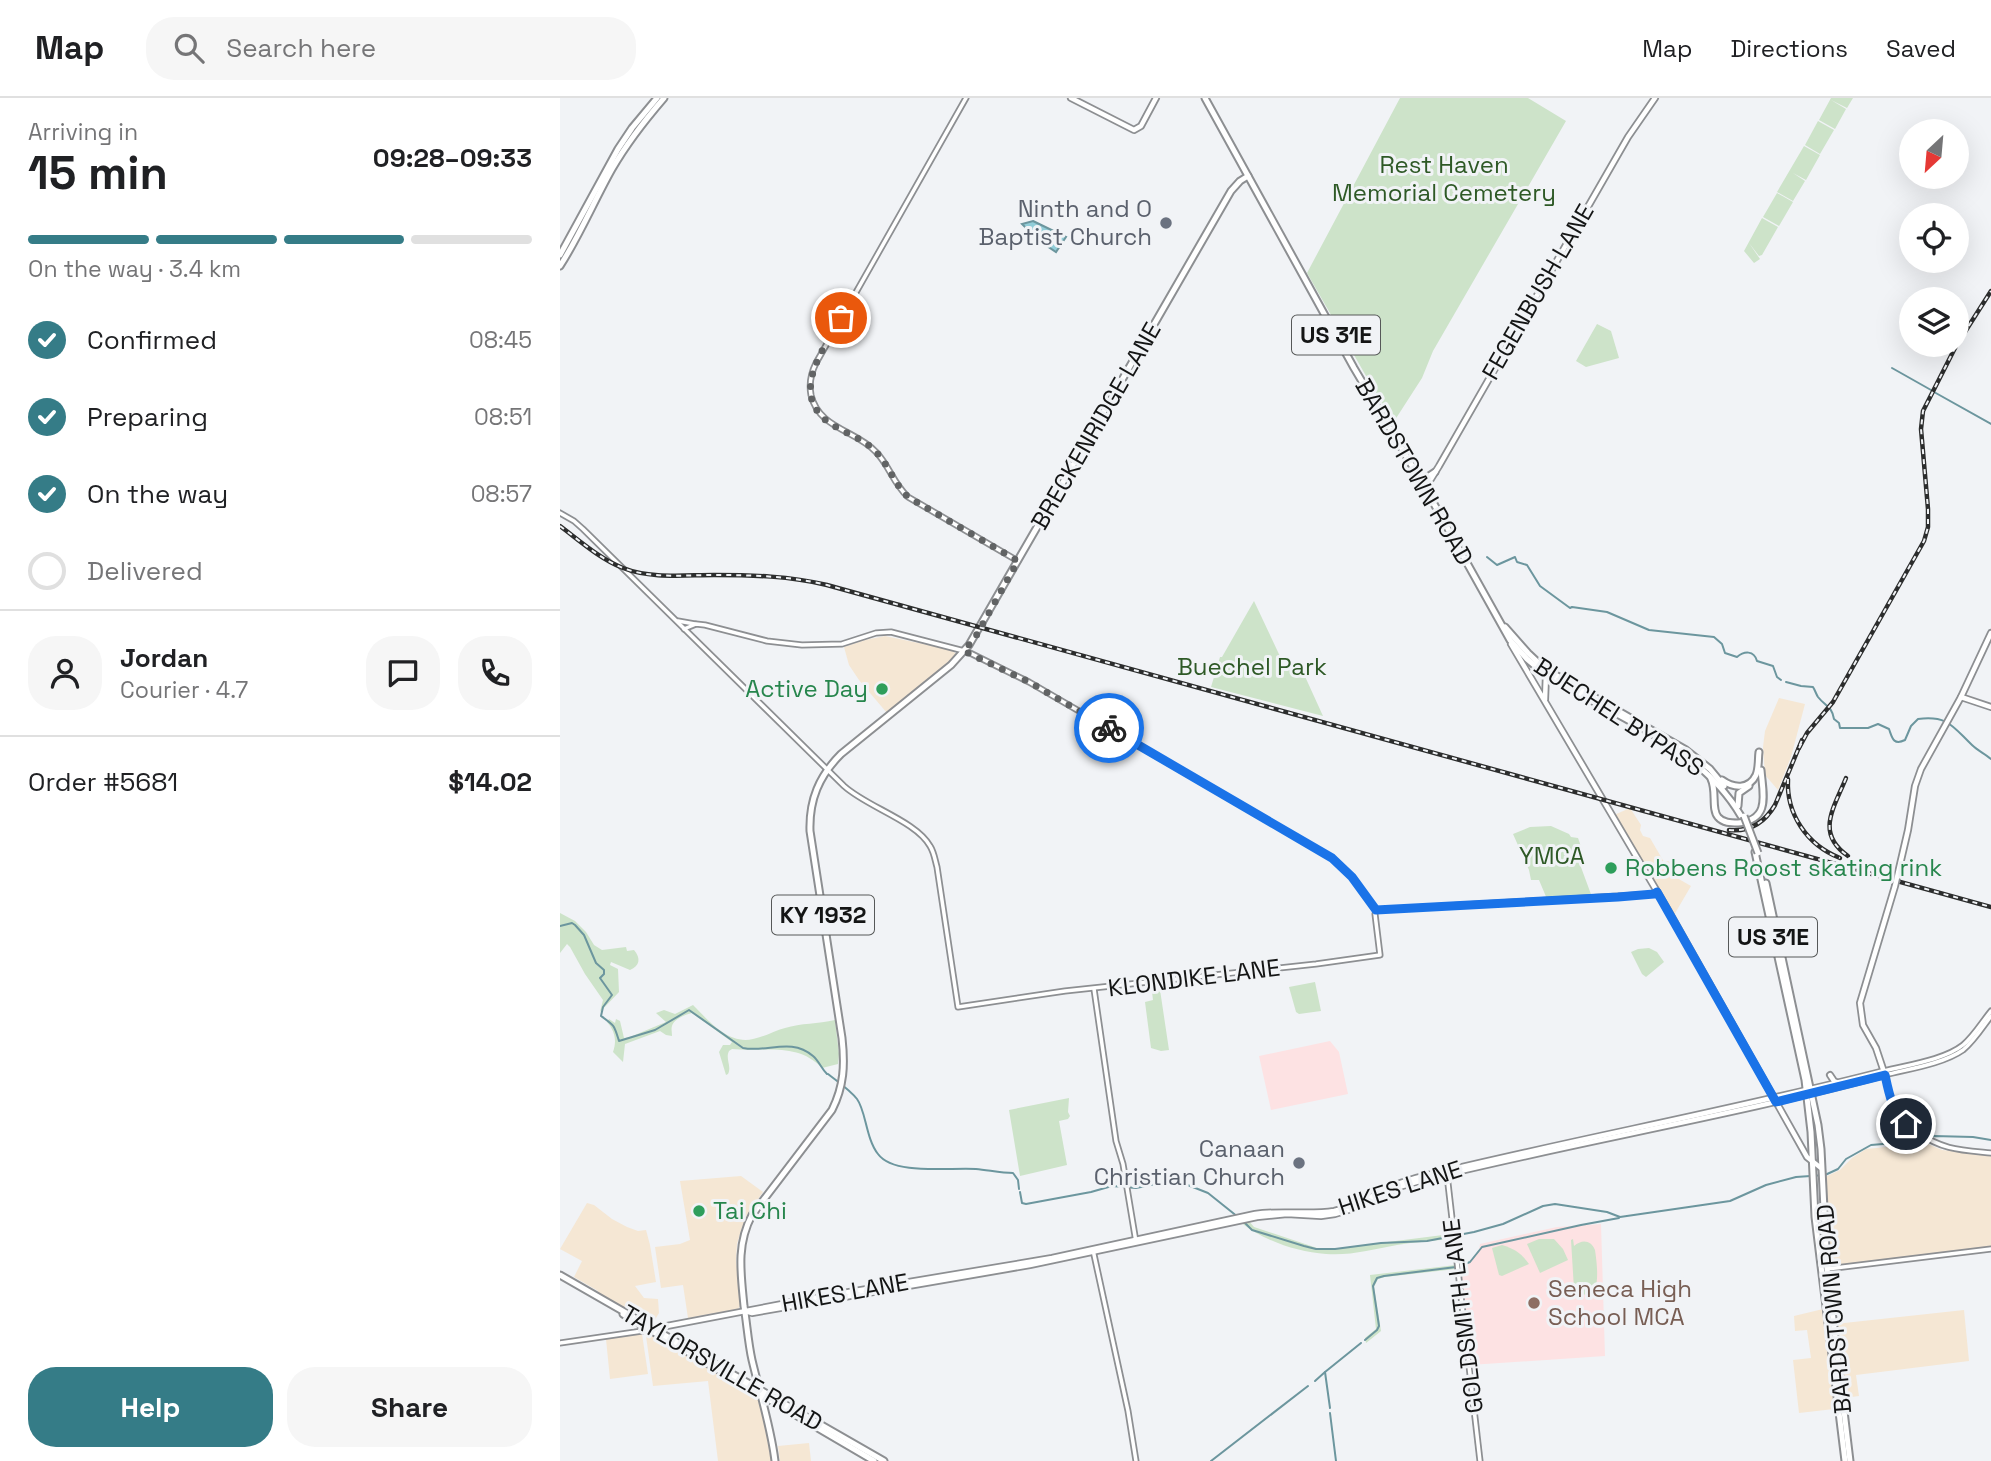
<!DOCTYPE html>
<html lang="en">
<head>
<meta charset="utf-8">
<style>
	body { margin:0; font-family:"Space Grotesk",sans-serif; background:#f6f6f6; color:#202124; height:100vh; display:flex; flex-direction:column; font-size:26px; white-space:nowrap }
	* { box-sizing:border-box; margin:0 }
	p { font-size:23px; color:#757577 }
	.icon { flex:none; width:38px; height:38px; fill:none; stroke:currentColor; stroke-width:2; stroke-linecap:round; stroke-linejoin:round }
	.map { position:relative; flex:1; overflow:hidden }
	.side { display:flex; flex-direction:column; background:#fff; width:560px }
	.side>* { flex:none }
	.needle { width:46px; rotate:206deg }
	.controls { position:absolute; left:1339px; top:21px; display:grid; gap:14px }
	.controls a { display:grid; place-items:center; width:70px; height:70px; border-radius:50%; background:#fff; box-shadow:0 7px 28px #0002; font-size:35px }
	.pin { position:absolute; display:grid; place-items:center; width:60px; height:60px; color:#fff; margin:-30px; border:4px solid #fff; border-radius:50%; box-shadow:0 2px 7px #0007 }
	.courier { position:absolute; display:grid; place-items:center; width:70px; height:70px; margin:-35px; border:5px solid #1a73e8; border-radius:50%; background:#fff; color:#222; box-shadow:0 2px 9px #0007 }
	.summary em { font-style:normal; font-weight:800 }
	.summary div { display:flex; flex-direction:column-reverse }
	.summary { display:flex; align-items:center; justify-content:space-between; height:119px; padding:0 28px }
	h1 { font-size:46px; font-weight:800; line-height:52px }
	.bar { display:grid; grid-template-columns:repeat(4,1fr); gap:10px 7px; align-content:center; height:84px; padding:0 28px }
	.bar i { height:9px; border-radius:5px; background:#e0e0e0 }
	.bar .active { background:#357c87 }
	.bar p { grid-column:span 4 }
	.line { display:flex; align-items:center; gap:18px; padding:0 28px; border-top:2px solid #e0e0e0 }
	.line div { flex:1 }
	.round { display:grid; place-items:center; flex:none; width:74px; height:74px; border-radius:28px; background:#f6f6f6 }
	ol { padding:0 28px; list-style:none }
	li { display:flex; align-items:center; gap:21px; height:77px }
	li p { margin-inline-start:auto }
	li .icon { padding:7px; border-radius:50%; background:#357c87; color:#fff; stroke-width:4 }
	li:last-child { color:#757577 }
	li i { width:38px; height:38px; border:4px solid #e0e0e0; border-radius:50% }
	.action { display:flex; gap:14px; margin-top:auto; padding:14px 28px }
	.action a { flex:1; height:80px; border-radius:28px; background:#357c87; color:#fff; font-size:28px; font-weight:800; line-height:80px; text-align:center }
	.action a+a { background:#f6f6f6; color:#202124 }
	header { display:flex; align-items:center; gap:42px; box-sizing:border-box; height:98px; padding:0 35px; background:#fff; border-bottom:2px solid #e0e0e0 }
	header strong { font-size:33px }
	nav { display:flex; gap:38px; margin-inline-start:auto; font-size:24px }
	.search { width:490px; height:63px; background:#f6f6f6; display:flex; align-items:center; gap:18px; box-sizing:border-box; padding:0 24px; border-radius:28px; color:#757577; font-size:26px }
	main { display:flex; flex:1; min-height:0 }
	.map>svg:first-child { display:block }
	.commercial { fill:#f5e7d4 }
	.education { fill:#fde2e3 }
	.green { fill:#cde3c9 }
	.water { fill:#91cdd8; stroke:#6c969e; stroke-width:2 }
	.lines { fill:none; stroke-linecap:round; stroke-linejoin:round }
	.stream { stroke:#6c969e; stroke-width:2 }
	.tertiary-casing { stroke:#8d8f92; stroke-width:7 }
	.secondary-casing { stroke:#8d8f92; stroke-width:8 }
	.primary-casing { stroke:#8d8f92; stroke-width:9 }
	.tertiary { stroke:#fff; stroke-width:3.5 }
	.secondary { stroke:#fff; stroke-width:4.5 }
	.primary { stroke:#fff; stroke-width:5 }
	.rail-casing { stroke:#2c2d2d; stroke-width:4.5 }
	.rail { stroke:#f1f3f6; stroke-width:2; stroke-dasharray:5; stroke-linecap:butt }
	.secondary-bridge-casing { stroke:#8d8f92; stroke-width:8; stroke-linecap:butt }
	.primary-bridge-casing { stroke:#8d8f92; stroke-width:9; stroke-linecap:butt }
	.secondary-bridge { stroke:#fff; stroke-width:4.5 }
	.primary-bridge { stroke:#fff; stroke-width:5 }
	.done { stroke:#616364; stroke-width:7; stroke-dasharray:0 12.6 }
	.route { stroke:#1a73e8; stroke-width:9 }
	.worship-dot { fill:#6b7280; stroke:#f1f3f6; stroke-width:2.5 }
	.leisure-dot { fill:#2e9e5b; stroke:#f1f3f6; stroke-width:2.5 }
	.education-dot { fill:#8d6e63; stroke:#f1f3f6; stroke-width:2.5 }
	.labels { text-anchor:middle; stroke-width:6; stroke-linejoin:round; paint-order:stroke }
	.shield { fill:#f1f3f6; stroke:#565858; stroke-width:2 }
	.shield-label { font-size:23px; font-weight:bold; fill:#141515 }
	.park-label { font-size:24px; fill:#2e5926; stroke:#f1f3f6 }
	.worship-label { font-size:24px; fill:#5b616d; stroke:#f1f3f6; text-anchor:end }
	.street-label { font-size:24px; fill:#141515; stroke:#f1f3f6 }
	.leisure-label { font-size:24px; fill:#27864d; stroke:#f1f3f6; text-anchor:start }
	.education-label { font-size:24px; fill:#785e54; stroke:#f1f3f6; text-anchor:start }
</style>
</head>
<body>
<header>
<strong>Map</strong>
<div class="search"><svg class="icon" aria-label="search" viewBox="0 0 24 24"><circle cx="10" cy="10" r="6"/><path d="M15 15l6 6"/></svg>Search here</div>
<nav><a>Map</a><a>Directions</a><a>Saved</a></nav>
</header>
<main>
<section class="side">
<div class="summary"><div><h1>15 min</h1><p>Arriving in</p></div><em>09:28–09:33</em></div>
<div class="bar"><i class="active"></i><i class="active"></i><i class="active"></i><i></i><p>On the way · 3.4 km</p></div>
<ol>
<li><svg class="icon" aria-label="check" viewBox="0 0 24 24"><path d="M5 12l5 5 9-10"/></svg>Confirmed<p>08:45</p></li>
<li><svg class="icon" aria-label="check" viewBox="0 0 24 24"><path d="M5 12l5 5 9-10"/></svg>Preparing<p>08:51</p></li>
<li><svg class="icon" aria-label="check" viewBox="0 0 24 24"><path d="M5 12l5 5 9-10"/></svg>On the way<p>08:57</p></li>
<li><i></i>Delivered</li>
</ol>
<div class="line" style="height:126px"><a class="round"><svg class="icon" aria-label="person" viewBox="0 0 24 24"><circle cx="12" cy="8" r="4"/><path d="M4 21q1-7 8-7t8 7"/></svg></a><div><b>Jordan</b><p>Courier · 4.7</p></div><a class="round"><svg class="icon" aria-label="chat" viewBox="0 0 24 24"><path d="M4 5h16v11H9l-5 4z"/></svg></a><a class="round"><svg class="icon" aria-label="phone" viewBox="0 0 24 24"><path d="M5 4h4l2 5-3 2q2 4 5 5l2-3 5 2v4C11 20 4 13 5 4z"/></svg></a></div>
<div class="line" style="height:91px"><div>Order #5681</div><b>$14.02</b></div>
<div class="action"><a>Help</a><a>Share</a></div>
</section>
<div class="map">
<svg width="1431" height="1363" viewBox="0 0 1431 1363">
	<rect width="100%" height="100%" fill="#f1f3f6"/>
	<!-- commercial -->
	<g class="commercial">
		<polygon points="325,538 392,552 396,556 385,568 327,615 299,582 289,567 284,549 305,542"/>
		<polygon points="1219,600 1245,606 1231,659 1218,692 1205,677 1203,649 1205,633"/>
		<polygon points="1070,710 1081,727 1080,732 1083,738 1090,740 1104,764 1108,763 1114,767 1110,776 1131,788 1114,817 1054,717"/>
		<polygon points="1366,1045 1382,1052 1431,1057 1431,1148 1270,1168 1265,1079 1280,1072 1292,1060 1306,1051"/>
		<polygon points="181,1078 203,1094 187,1117 182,1129 177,1146 176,1162 181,1207 178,1211 128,1220 123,1187 101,1190 95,1149 120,1146 130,1142 120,1083"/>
		<polygon points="27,1105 34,1107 52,1121 67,1129 78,1133 86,1132 90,1147 96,1184 75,1188 84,1200 98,1201 99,1215 93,1225 38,1195 38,1193 14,1179 22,1163 0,1151"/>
		<polygon points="1263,1211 1275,1310 1274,1311 1239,1315 1233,1262 1251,1260 1247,1232 1235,1233 1234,1218"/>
		<polygon points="1404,1212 1409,1263 1296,1277 1299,1298 1284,1300 1275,1226"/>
		<polygon points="82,1236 88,1276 50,1281 46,1241"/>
		<polygon points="92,1237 199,1300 212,1363 158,1363 148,1283 93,1288 86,1238"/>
		<polygon points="249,1345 251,1363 220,1363 218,1348"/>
	</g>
	<!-- education -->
	<g class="education">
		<polygon points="770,943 779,954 788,996 711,1012 699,958"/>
		<polygon points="1041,1126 1045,1258 910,1267 900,1170 905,1170 919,1152 920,1146 997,1129"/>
	</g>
	<!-- green -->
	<g class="green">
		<polygon points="840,0 968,0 1006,23 873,253 862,280 833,325 747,175"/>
		<polygon points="1271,0 1293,0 1287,10 1271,2 1286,11 1275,31 1259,22"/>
		<polygon points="1258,23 1274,32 1260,56 1245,47"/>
		<polygon points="1244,48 1260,57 1246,82 1233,75 1245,83 1233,103 1217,94"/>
		<polygon points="1217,95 1233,104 1219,128 1203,119"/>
		<polygon points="1202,120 1218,129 1202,157 1199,158 1189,145 1200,161 1194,165 1184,153"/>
		<polygon points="1037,226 1051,233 1059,260 1026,269 1016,263"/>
		<polygon points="694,503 725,569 738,563 763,618 651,589 660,559 662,559"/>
		<polygon points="991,728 1009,736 1011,739 1018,740 1024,757 1017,758 1018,761 1032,799 987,801 979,782 971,782 969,772 953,736 970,729"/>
		<path d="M0,815L15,823L26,834L34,847L42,852L66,849L67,853L74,852C81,860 80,868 70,872L51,864L50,867L58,871L59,894L40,914L43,902L25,876L10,849L7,846L0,855Z"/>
		<polygon points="1089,850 1097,854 1104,864 1086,879 1082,876 1071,854 1078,851"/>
		<polygon points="755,884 761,913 739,916 736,914 729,889"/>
		<polygon points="599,885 609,952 601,953 591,950 585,904 593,902 591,886"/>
		<path d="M133,907C148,922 168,947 193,941C204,939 214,933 225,930C241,925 258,926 275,922L279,956L278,966L262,970C238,944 204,954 172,951L169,953C165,961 172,968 168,976L166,977L159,954L163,947H170L172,944L132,915C126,916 114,921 112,928C111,931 112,934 112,938L106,937L100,933L65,946L63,964L53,954C57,943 55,933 47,924L49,921L55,925L56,921L60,923L64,940L70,939L106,924L96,915L104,912L115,916Z"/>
		<polygon points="509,1000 508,1014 510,1018 508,1021 499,1023 507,1067 460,1078 449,1012"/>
		<path d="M688,1122L694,1129L757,1150H780L891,1136V1141C873,1143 855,1144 837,1147C814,1151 790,1158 766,1156C736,1154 703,1142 680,1124Z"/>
		<polygon points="979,1141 994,1141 1003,1151 1008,1162 980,1175 967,1146"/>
		<path d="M1013,1141L1014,1148C1022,1141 1031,1142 1035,1152C1037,1166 1044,1213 1014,1191L1011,1142Z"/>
		<path d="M942,1147C955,1151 961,1155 969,1166L942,1178L939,1177L932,1150Z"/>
		<polygon points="896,1167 896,1171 825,1179 818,1181 814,1189 821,1233 806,1245 805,1240 816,1231 810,1177"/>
	</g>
	<!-- water -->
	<polygon class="water" points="473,123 506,139 496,154 478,142 462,126"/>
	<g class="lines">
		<!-- stream -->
		<g class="stream">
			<polyline points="1332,270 1371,292"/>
			<polyline points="1374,294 1431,326"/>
			<path d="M927,459L937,467L955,459L957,464L967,467L980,488L1010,510L1012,509L1047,514L1089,532L1154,539L1162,546L1165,555L1177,559C1184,553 1194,552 1197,563L1213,568L1217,579L1221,582"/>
			<path d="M1226,584L1241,588L1253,589C1255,592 1256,596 1258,599C1265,608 1272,608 1274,621L1279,625L1280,630H1308L1318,626L1329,631C1332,639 1333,648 1345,642L1351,628L1358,621C1388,617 1393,629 1412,647C1417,652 1425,656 1431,661"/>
			<path d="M0,828L12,825L15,827L24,837L36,865L44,872V876L40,880L52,897L43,909L41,918C55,928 54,927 59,943L95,932L129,912L183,950C207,955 231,939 253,958C259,963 261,970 267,976"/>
			<path d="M268,976C278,984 290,992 297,1001C306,1013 306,1041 318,1056C334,1078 391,1069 416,1071C428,1072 441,1075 453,1075L458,1082L459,1091"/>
			<polyline points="460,1094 462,1105 466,1106 531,1094 552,1088 576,1090 615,1082 648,1095 678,1119"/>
			<polyline points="685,1125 692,1132 744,1148 756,1151 775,1151 821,1145 867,1143 914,1134 943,1126 983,1108 995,1106 1047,1114 1060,1119 1170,1103 1206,1087 1236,1079 1265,1077 1278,1071 1286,1061 1311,1047 1358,1043 1374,1038 1413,1039 1431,1042"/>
			<polyline points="900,1168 910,1164 922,1149 1021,1127 1059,1120"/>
			<polyline points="805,1242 817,1232 819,1228 813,1188 817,1180 824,1178 896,1169"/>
			<polyline points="755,1283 765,1274"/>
			<polyline points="770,1310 765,1274 801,1245"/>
			<polyline points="770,1315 776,1363"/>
			<polyline points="651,1363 748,1288"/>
		</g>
		<defs>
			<g id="tertiary">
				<path d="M406,0L256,265C251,275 249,286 251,297C259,331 296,332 316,354C329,367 333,385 348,399L458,463"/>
				<path d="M0,415L14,423L23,431L284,688C307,709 356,723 370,748C374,754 375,762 377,769L398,909L505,893L756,866L820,857L815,816L816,812"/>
				<polyline points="118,523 135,526"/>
				<polyline points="124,531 136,526 145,527 207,543 242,547 282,546 316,535 331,534 408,554 469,584 772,760 792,779 816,812 1094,796 1097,794"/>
				<polyline points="534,891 556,1043 563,1066 576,1144"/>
				<path d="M1431,918C1422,930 1414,943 1403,952C1383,966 1348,971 1325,977C1328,989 1330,1003 1336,1015C1341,1023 1349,1029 1357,1034C1383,1052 1400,1052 1431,1055"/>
				<path d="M1324,973C1347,967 1384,962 1403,947C1414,938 1422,924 1431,913"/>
				<polyline points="887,1077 920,1363"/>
				<polyline points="533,1152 568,1313 576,1363"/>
				<polyline points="1267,1171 1431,1151"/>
				<polyline points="0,1245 89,1232"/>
			</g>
			<g id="secondary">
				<polyline points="511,0 574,32 581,28 596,0"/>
				<polyline points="864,388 871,381 879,368 1068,39 1095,0"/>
				<polyline points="951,546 1108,812 1242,1050 1247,1059 1261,1070"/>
				<polyline points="1401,599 1431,609"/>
				<polyline points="985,602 986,576"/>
				<polyline points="1338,775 1348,732 1355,688 1361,671 1401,599 1431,535"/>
				<polyline points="1270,977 1274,983 1278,985"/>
				<path d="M185,1213L192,1215L470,1167L697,1119L727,1116L761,1118L775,1116L795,1110L839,1089L863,1082C1016,1044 1172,1018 1325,977L1316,950L1303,927L1300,905L1335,788"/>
				<path d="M91,1231L259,1199L492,1160L695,1116C722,1112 749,1117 774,1113C789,1110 801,1103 814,1097C831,1088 849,1081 868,1077C1020,1040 1173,1012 1324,973"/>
			</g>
			<g id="primary">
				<path d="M645,0L794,270L864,388L950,542L967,561L986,577C1053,618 1140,647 1181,718"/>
				<polyline points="0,157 58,51 72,30 97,0"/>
				<path d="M0,168C20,137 34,103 52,71C67,45 85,22 104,0"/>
				<polyline points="857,375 866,380 875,374"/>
				<polyline points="945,529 968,555 985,571 1126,652 1150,671 1164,688"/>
				<path d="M1151,681C1157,693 1151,711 1158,719C1163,725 1171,725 1178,725C1211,722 1203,696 1201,672"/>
				<path d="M1162,682C1173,690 1189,692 1196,677C1199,670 1198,661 1199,654"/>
				<polyline points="1178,708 1179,695 1189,688"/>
				<polyline points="1195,754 1245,982 1251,1034 1255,1119 1285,1363"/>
				<polyline points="1206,785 1258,1027 1261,1051 1267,1171 1290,1363"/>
				<polyline points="0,1177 324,1363"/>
				<polyline points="63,1216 314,1363"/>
				<path d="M215,1363C211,1329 200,1296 192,1262C188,1244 187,1226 184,1208C181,1176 176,1147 192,1117L272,1012C284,988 285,967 282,940L250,733C249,702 259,678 281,656L391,567L409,547L671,93L680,83L688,78"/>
			</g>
		</defs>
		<!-- tertiary casing -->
		<use href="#tertiary" class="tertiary-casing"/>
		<!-- secondary casing -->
		<use href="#secondary" class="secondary-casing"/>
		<!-- primary casing -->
		<use href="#primary" class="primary-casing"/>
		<!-- tertiary -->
		<use href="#tertiary" class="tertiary"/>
		<!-- secondary -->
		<use href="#secondary" class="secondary"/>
		<!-- primary -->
		<use href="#primary" class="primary"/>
		<defs>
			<g id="rail">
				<path d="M0,428C20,443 40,461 63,470C91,481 124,477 154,477C193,477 229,478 267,487L1431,809"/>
				<polyline points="1239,650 1247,635 1273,604 1364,443 1368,429 1368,411 1361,331 1363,313 1396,248 1431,193"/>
				<path d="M1286,680C1274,710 1255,735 1288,758"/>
				<path d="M1228,681C1226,716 1247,747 1280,760"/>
				<path d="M1169,732C1190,734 1205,724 1215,707L1242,642"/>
			</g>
		</defs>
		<!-- rail casing -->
		<use href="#rail" class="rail-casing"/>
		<!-- rail -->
		<use href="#rail" class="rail"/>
		<defs>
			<polyline id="secondary-bridge" points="1335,788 1338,775"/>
			<polyline id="primary-bridge" points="1184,718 1198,755"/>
		</defs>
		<!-- secondary-bridge casing -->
		<use href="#secondary-bridge" class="secondary-bridge-casing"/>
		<!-- primary-bridge casing -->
		<use href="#primary-bridge" class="primary-bridge-casing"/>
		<!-- secondary-bridge -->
		<use href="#secondary-bridge" class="secondary-bridge"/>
		<!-- primary-bridge -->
		<use href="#primary-bridge" class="primary-bridge"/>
	</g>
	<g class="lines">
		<!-- done -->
		<path class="done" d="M281,220C263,252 228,297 271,326C285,335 301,340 313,351C328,364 333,385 348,399L458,463L416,538L404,553L469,584L549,630"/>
		<!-- route -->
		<path class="route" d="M549,630L772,760L792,779L816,812L1058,799L1094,796L1097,794L1216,1004L1325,977C1329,996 1332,1012 1346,1026"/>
	</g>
	<!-- markers -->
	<g class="worship-dot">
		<circle cx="606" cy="125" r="7"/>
		<circle cx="739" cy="1065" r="7"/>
	</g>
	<g class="leisure-dot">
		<circle cx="322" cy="591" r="7"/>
		<circle cx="1051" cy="770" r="7"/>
		<circle cx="139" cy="1113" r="7"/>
	</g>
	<circle class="education-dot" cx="974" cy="1205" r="7"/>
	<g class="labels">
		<!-- shield labels -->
		<g class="shield">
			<rect x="732" y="217.5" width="88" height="39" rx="5"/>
			<rect x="212" y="797.5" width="102" height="39" rx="5"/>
			<rect x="1169" y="819.5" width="88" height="39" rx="5"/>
		</g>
		<g class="shield-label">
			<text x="776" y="245">US 31E</text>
			<text x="263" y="825">KY 1932</text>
			<text x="1213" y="847">US 31E</text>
		</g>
		<!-- park labels -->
		<g class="park-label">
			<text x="884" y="75">Rest Haven<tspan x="884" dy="28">Memorial Cemetery</tspan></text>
			<text x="692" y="577">Buechel Park</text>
			<text x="992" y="766">YMCA</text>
		</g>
		<!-- worship labels -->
		<g class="worship-label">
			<text x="592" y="119">Ninth and O<tspan x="592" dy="28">Baptist Church</tspan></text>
			<text x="725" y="1059">Canaan<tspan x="725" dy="28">Christian Church</tspan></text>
		</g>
		<!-- street labels -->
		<g class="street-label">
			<text transform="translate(978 194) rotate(-60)" y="8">FEGENBUSH LANE</text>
			<text transform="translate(536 328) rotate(-60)" y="8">BRECKENRIDGE LANE</text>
			<text transform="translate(854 374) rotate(60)" y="8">BARDSTOWN ROAD</text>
			<text transform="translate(1059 619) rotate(33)" y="8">BUECHEL BYPASS</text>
			<text transform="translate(634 880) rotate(-7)" y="8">KLONDIKE LANE</text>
			<text transform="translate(840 1090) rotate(-18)" y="8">HIKES LANE</text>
			<text transform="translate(285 1195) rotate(-10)" y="8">HIKES LANE</text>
			<text transform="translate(1274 1211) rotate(-95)" y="8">BARDSTOWN ROAD</text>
			<text transform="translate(903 1218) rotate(-97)" y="8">GOLDSMITH LANE</text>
			<text transform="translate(162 1270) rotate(30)" y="8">TAYLORSVILLE ROAD</text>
		</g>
		<!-- leisure labels -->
		<g class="leisure-label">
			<text x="308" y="599" text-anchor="end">Active Day</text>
			<text x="1065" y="778">Robbens Roost skating rink</text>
			<text x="153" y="1121">Tai Chi</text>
		</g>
		<!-- education labels -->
		<g class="education-label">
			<text x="988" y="1199">Seneca High<tspan x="988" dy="28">School MCA</tspan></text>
		</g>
	</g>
</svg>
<div class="controls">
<a><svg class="needle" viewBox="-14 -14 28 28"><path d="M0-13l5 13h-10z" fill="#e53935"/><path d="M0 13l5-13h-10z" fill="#757577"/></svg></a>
<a><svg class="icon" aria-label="locate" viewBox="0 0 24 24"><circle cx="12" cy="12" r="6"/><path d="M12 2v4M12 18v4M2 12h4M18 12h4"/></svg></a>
<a><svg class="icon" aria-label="layers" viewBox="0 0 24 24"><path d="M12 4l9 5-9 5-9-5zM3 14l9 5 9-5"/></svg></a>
</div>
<div class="pin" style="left:281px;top:220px;background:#ea580c"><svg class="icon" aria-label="bag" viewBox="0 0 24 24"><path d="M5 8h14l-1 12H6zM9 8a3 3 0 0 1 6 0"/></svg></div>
<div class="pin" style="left:1346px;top:1026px;background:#1f2937"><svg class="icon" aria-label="home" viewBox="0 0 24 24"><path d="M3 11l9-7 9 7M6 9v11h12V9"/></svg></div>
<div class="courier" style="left:549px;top:630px"><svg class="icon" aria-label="bike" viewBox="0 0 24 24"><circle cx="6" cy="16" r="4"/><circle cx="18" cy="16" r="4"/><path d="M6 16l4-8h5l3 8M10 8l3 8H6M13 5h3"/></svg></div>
</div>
</main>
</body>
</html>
